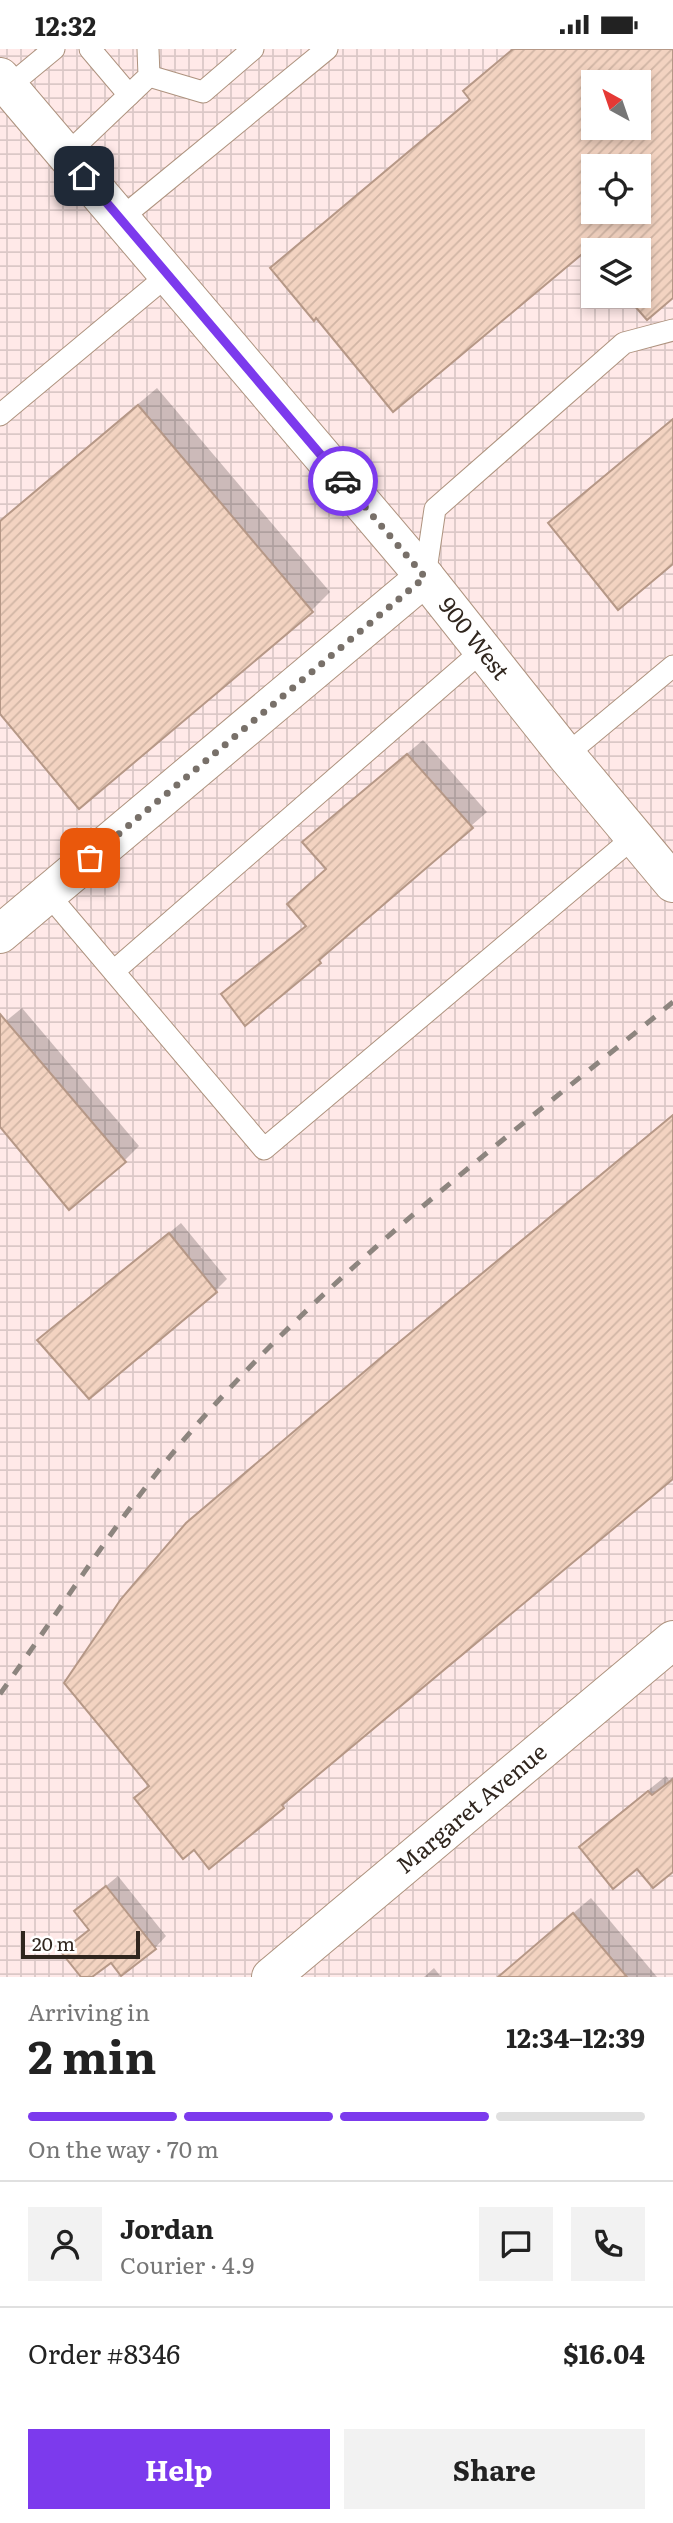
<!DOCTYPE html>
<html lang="en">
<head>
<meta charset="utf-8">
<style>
	body { margin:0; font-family:Literata,serif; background:#f2f2f2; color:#222; height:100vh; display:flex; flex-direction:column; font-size:26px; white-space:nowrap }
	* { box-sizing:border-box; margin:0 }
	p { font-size:23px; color:#767676 }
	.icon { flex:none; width:38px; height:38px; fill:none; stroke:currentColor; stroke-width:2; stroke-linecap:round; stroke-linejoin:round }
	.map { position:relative; height:1928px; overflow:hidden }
	.sheet { display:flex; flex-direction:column; background:#fff; flex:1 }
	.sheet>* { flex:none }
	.needle { width:46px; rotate:320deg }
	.buttons { position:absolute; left:581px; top:21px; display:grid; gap:14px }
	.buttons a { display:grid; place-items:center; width:70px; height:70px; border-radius:0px; background:#fff; box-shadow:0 4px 10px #0003; font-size:35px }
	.scale { position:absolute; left:21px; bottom:18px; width:119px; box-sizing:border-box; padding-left:7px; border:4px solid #30261e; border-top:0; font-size:19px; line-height:24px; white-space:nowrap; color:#30261e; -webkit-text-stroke:5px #fff; paint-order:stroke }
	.pin { position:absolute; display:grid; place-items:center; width:60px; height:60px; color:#fff; margin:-30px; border-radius:14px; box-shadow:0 4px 10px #0006 }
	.courier { position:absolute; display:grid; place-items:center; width:70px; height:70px; margin:-35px; border:5px solid #7c3aed; border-radius:50%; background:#fff; color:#222; box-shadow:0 2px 9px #0007 }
	.overview em { font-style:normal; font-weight:700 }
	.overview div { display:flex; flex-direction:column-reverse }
	.overview { display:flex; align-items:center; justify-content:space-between; height:119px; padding:0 28px }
	h1 { font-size:46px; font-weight:700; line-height:52px }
	.bar { display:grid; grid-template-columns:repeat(4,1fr); gap:10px 7px; align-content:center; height:84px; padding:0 28px }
	.bar i { height:9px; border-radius:5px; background:#e0e0e0 }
	.bar .current { background:#7c3aed }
	.bar p { grid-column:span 4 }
	.line { display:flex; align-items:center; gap:18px; padding:0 28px; border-top:2px solid #e0e0e0 }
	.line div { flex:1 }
	.round { display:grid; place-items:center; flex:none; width:74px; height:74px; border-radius:0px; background:#f2f2f2 }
	.button { display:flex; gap:14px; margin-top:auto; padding:14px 28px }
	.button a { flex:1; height:80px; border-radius:0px; background:#7c3aed; color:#fff; font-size:28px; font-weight:700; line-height:80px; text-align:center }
	.button a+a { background:#f2f2f2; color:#222 }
	.status { display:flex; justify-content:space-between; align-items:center; height:49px; padding:0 35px; background:#fff; direction:ltr }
	.status svg { height:19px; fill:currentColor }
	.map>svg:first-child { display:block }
	.industrial { fill:url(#industrial-grid); fill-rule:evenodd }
	.shadow { fill:#0003; fill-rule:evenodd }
	.building { fill:url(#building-hatch); stroke:#b69887; stroke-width:2; fill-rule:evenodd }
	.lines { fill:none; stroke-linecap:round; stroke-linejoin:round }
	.service-casing { stroke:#ae937f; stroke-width:23 }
	.minor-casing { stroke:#ae937f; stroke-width:40 }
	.secondary-casing { stroke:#ae937f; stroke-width:40 }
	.service { stroke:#fff; stroke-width:21 }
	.minor { stroke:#fff; stroke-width:38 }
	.secondary { stroke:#fff; stroke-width:38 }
	.rail { stroke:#8d857f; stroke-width:5; stroke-dasharray:12 12; stroke-linecap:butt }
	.done { stroke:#787069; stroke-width:7; stroke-dasharray:0 12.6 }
	.route { stroke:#7c3aed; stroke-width:9 }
	.labels { text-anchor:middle; stroke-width:6; stroke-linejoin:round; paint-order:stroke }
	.street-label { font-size:23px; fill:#30261e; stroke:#fff }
</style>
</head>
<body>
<div class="status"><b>12:32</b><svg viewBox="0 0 49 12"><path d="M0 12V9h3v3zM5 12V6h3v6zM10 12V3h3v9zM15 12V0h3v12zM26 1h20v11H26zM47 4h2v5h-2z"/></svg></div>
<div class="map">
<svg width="673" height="1928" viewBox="0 0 673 1928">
	<defs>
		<pattern id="industrial-grid" width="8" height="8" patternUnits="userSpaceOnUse" patternTransform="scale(1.75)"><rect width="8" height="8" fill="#ffe9e8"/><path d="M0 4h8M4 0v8" fill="none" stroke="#dbc8c7"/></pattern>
		<pattern id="building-hatch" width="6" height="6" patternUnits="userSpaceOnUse" patternTransform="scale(1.75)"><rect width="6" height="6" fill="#f3d3c1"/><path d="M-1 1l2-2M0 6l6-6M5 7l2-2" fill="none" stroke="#d1b5a5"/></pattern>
	</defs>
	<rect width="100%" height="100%" fill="#fef8f3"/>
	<!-- industrial -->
	<path class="industrial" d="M0,0H673V1928H0ZM593,33H639V79H593ZM593,117H639V163H593ZM593,201H639V247H593Z"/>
	<!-- shadow -->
	<g class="shadow">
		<path d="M513,0H673V247L647,268L629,247H639V201H593V205L588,198L272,219L471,50L465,42ZM593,33H639V79H593ZM593,117H639V163H593Z"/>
		<polygon points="157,339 330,543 311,562 0,663 0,472"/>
		<polygon points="673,369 673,513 550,475 569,456"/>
		<polygon points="423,691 487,763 334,896 320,912 245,974 223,945 238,931 307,876 327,819 304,793"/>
		<polygon points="22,959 139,1097 124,1112 0,1075 0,977"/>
		<polygon points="673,1065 673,1428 301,1739 283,1757 194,1799 136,1750 150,1736 207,1456 418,1277"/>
		<polygon points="181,1174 227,1230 215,1242 40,1291"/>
		<polygon points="666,1727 669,1731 673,1728 673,1821 638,1818 581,1798 598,1781"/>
		<polygon points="118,1827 166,1887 155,1899 111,1911 89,1928 83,1928 64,1903 91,1879 76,1862"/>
		<polygon points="591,1849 657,1928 498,1928"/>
		<polygon points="434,1919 441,1928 424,1928"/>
	</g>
	<!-- building -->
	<g class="building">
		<path d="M513,0H673V249L647,271L626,247H639V201H593V207L587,201L393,363L316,269L314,272L270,219L470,51L463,42ZM593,33H639V79H593ZM593,117H639V163H593Z"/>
		<polygon points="138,356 313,563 79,760 0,665 0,472"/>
		<polygon points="673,370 673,515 618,561 548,474"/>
		<polygon points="407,705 473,779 319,911 321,914 245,977 221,945 306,877 287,855 326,820 302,793"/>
		<polygon points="0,965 126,1113 69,1161 0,1078"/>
		<polygon points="673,1066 673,1430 282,1756 284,1759 209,1820 194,1801 183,1810 134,1749 149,1737 64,1634 121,1550 186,1474 397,1295"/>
		<polygon points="169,1184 217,1243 89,1350 37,1291"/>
		<polygon points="673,1730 673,1823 653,1839 637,1820 613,1840 579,1798 648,1742 652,1746"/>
		<polygon points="106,1837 156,1900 121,1927 111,1914 92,1928 81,1928 61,1903 89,1881 74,1862"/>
		<polygon points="573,1864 627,1928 498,1928"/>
	</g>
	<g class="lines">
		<defs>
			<g id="service">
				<polyline points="90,0 129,46"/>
				<polyline points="149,27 203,43 253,0"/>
				<polyline points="8,38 54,0"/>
				<polyline points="66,106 149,27 148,0"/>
				<polyline points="120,170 327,0"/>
				<polyline points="0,366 168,226"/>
				<polyline points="425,528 435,460 624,294 673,281"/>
				<polyline points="566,706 673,617"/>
				<polyline points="48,845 264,1100 634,788"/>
				<polyline points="114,922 483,601"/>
			</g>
			<g id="minor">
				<polyline points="0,885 425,528"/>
				<path id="s1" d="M271,1928L673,1591"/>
			</g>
			<g id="secondary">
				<path id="s2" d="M0,28L425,528L566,706L673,834"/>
			</g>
		</defs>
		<!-- service casing -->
		<use href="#service" class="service-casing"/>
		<!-- minor casing -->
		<use href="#minor" class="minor-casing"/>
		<!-- secondary casing -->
		<use href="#secondary" class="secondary-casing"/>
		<!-- service -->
		<use href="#service" class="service"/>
		<!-- minor -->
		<use href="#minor" class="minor"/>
		<!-- secondary -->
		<use href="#secondary" class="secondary"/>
		<!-- rail -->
		<path class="rail" d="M0,1645C66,1553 125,1456 201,1371C340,1213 511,1086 673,953"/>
	</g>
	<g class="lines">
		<!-- done -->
		<polyline class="done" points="90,809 425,528 343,432"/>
		<!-- route -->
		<polyline class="route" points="84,127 343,432"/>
	</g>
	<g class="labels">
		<!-- street labels -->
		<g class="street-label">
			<text dy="8" stroke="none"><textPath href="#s2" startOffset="735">900 West</textPath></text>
			<text dy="8" stroke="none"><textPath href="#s1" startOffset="262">Margaret Avenue</textPath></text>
		</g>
	</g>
</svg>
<div class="buttons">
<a><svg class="needle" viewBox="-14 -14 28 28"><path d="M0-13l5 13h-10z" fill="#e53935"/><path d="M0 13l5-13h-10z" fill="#767676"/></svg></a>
<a><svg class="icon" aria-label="locate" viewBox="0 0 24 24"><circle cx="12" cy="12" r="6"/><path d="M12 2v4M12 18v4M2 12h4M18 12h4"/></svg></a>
<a><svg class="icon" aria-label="layers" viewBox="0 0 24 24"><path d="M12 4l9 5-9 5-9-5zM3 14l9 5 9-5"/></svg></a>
</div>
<div class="scale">20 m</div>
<div class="pin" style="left:90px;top:809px;background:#ea580c"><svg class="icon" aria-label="bag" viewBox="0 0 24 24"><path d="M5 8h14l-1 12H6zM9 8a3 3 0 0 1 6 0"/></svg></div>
<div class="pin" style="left:84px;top:127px;background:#1f2937"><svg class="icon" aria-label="home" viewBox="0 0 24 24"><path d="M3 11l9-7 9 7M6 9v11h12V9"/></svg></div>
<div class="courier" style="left:343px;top:432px"><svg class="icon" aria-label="car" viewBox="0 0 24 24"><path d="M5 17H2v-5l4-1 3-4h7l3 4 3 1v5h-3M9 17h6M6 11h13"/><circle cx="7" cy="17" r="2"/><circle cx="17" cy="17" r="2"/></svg></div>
</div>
<section class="sheet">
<div class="overview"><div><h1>2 min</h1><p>Arriving in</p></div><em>12:34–12:39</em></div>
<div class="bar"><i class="current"></i><i class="current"></i><i class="current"></i><i></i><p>On the way · 70 m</p></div>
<div class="line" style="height:126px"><a class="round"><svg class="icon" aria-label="person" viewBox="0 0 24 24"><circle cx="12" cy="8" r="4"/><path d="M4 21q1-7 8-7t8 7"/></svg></a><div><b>Jordan</b><p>Courier · 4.9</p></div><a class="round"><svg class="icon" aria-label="chat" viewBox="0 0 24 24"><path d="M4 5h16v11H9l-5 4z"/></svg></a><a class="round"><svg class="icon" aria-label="phone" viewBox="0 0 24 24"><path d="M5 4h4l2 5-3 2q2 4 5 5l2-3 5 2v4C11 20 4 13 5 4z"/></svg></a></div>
<div class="line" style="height:91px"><div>Order #8346</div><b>$16.04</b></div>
<div class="button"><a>Help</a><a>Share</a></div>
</section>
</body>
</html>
